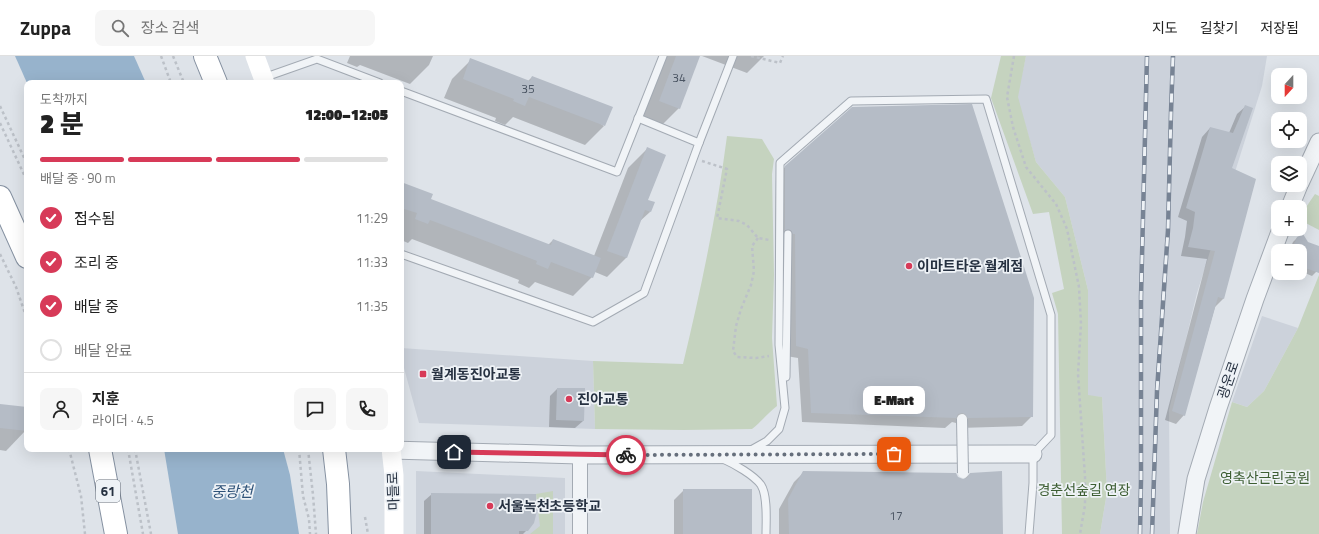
<!DOCTYPE html>
<html lang="ko">
<head>
<meta charset="utf-8">
<style>
	body { margin:0; font-family:"Titillium Web","Noto Sans KR",sans-serif; background:#f6f6f6; color:#222; height:100vh; display:flex; flex-direction:column; font-size:15px; white-space:nowrap }
	* { box-sizing:border-box; margin:0 }
	p { font-size:13px; color:#767676 }
	.icon { flex:none; width:22px; height:22px; fill:none; stroke:currentColor; stroke-width:2; stroke-linecap:round; stroke-linejoin:round }
	.map { position:relative; flex:1; overflow:hidden }
	.details { position:absolute; left:24px; top:24px; width:380px; height:372px; display:flex; flex-direction:column; background:#fff; border-radius:8px; box-shadow:0 4px 16px #0002 }
	.details>* { flex:none }
	.needle { width:26px; rotate:201deg }
	.buttons { position:absolute; left:1271px; top:12px; display:grid; gap:8px }
	.buttons a { display:grid; place-items:center; width:36px; height:36px; border-radius:8px; background:#fff; box-shadow:0 4px 16px #0002; font-size:20px }
	.pin { position:absolute; display:grid; place-items:center; width:34px; height:34px; color:#fff; margin:-17px; border-radius:8px; box-shadow:0 2px 6px #0006 }
	.courier { position:absolute; display:grid; place-items:center; width:40px; height:40px; margin:-20px; border:3px solid #d73a58; border-radius:50%; background:#fff; color:#222; box-shadow:0 1px 5px #0007 }
	.bubble { position:absolute; height:28px; border-radius:8px; background:#fff; box-shadow:0 4px 16px #0002; font-size:13px; font-weight:800; line-height:28px; text-align:center }
	.head em { font-style:normal; font-weight:800 }
	.head div { display:flex; flex-direction:column-reverse }
	.head { display:flex; align-items:center; justify-content:space-between; height:68px; padding:0 16px }
	h1 { font-size:26px; font-weight:800; line-height:30px }
	.bar { display:grid; grid-template-columns:repeat(4,1fr); gap:6px 4px; align-content:center; height:48px; padding:0 16px }
	.bar i { height:5px; border-radius:3px; background:#e0e0e0 }
	.bar .current { background:#d73a58 }
	.bar p { grid-column:span 4 }
	.line { display:flex; align-items:center; gap:10px; padding:0 16px; border-top:1px solid #e0e0e0 }
	.line div { flex:1 }
	.round { display:grid; place-items:center; flex:none; width:42px; height:42px; border-radius:8px; background:#f6f6f6 }
	ol { padding:0 16px; list-style:none }
	li { display:flex; align-items:center; gap:12px; height:44px }
	li p { margin-inline-start:auto }
	li .icon { padding:4px; border-radius:50%; background:#d73a58; color:#fff; stroke-width:4 }
	li:last-child { color:#767676 }
	li i { width:22px; height:22px; border:2px solid #e0e0e0; border-radius:50% }
	header { display:flex; align-items:center; gap:24px; box-sizing:border-box; height:56px; padding:0 20px; background:#fff; border-bottom:1px solid #e0e0e0 }
	header strong { font-size:19px }
	nav { display:flex; gap:22px; margin-inline-start:auto; font-size:14px }
	.search { width:280px; height:36px; background:#f6f6f6; display:flex; align-items:center; gap:10px; box-sizing:border-box; padding:0 14px; border-radius:8px; color:#767676; font-size:15px }
	.map>svg:first-child { display:block }
	.built { fill:#ccd2db }
	.green { fill:#c5d3bf }
	.water { fill:#97b3cc }
	.shadow { fill:#0003 }
	.building { fill:#b5bcc6 }
	.lines { fill:none; stroke-linecap:round; stroke-linejoin:round }
	.service-casing { stroke:#a3aab3; stroke-width:9 }
	.minor-casing { stroke:#a3aab3; stroke-width:16 }
	.tertiary-casing { stroke:#a3aab3; stroke-width:19 }
	.trunk-casing { stroke:#8591a1; stroke-width:24 }
	.path { stroke:#bcc1c8; stroke-width:2.5; stroke-dasharray:3 3; stroke-linecap:butt }
	.service { stroke:#f1f4f7; stroke-width:7 }
	.minor { stroke:#f1f4f7; stroke-width:14 }
	.tertiary { stroke:#f1f4f7; stroke-width:17 }
	.secondary { stroke:#fff; stroke-width:19 }
	.trunk { stroke:#fff; stroke-width:22 }
	.rail-casing { stroke:#778394; stroke-width:4.5 }
	.rail { stroke:#eef2f6; stroke-width:3; stroke-dasharray:9; stroke-linecap:butt }
	.pedestrian-bridge-casing { stroke:#a3aab3; stroke-width:12; stroke-linecap:butt }
	.pedestrian-bridge { stroke:#f1f4f7; stroke-width:10 }
	.done { stroke:#666f7c; stroke-width:4; stroke-dasharray:0 7.2 }
	.route { stroke:#d73a58; stroke-width:5 }
	.poi-dot { fill:#d73a58; stroke:#eef2f6; stroke-width:1.5 }
	.labels { text-anchor:middle; stroke-width:3.5; stroke-linejoin:round; paint-order:stroke }
	.number-label { font-size:12px; fill:#4a5462 }
	.shield { fill:#eef2f6; stroke:#626b77; stroke-width:1 }
	.shield-label { font-size:13px; font-weight:bold; fill:#263141 }
	.poi-label { font-size:14px; font-weight:bold; fill:#263141; stroke:#eef2f6; text-anchor:start }
	.street-label { font-size:14px; fill:#263141; stroke:#eef2f6 }
	.park-label { font-size:14px; fill:#3d5e33; stroke:#eef2f6 }
	.water-label { font-size:15px; font-style:italic; fill:#2e5278; stroke:#eef2f6 }
</style>
</head>
<body>
<header>
<strong>Zuppa</strong>
<div class="search"><svg class="icon" aria-label="search" viewBox="0 0 24 24"><circle cx="10" cy="10" r="6"/><path d="M15 15l6 6"/></svg>장소 검색</div>
<nav><a>지도</a><a>길찾기</a><a>저장됨</a></nav>
</header>
<div class="map">
<svg width="1319" height="478" viewBox="0 0 1319 478">
	<rect width="100%" height="100%" fill="#dee3e9"/>
	<!-- built -->
	<g class="built">
		<polygon points="1026,0 1267,0 1262,30 1197,237 1169,354 1170,478 1100,478 1107,436 1102,341 1088,340 1088,234 1065,141 1036,106 1017,41"/>
		<polygon points="1262,260 1298,272 1264,335 1247,351 1232,346"/>
		<polygon points="401,292 593,305 595,373 419,367 401,301"/>
		<polygon points="416,415 565,422 565,478 416,478"/>
	</g>
	<!-- green -->
	<g class="green">
		<polygon points="1001,0 1026,0 1018,41 1036,106 1065,141 1088,234 1088,339 1102,341 1107,436 1100,478 1062,478 1058,258 1052,237 1064,233 1049,156 1033,158 991,42"/>
		<path d="M727,80L762,83L774,103L772,118L774,219L772,282L777,350C768,357 761,366 752,373L684,374L595,373L593,305L683,308C701,233 717,157 727,80Z"/>
		<polygon points="1315,138 1319,140 1319,174 1300,164 1300,160"/>
		<polygon points="1319,219 1319,478 1197,478 1203,446 1232,346 1247,351 1264,335 1298,272"/>
		<polygon points="553,435 553,478 530,478 540,470 536,438"/>
	</g>
	<!-- water -->
	<g class="water">
		<polygon points="15,0 134,0 146,27 27,27"/>
		<polygon points="164,393 283,393 290,419 299,478 178,478"/>
	</g>
	<!-- shadow -->
	<g class="shadow">
		<polygon points="350,0 433,0 429,9 410,28 360,9 357,11 347,7"/>
		<polygon points="665,0 699,0 679,52 660,71 641,64"/>
		<polygon points="702,0 764,0 747,17"/>
		<polygon points="471,4 528,25 532,21 604,70 585,89 513,61 505,69 495,65 496,62 444,42 452,23"/>
		<polygon points="1246,50 1231,113 1255,124 1223,243 1215,251 1184,359 1176,368 1165,364 1207,203 1181,200 1185,181 1187,165 1178,161 1202,81 1210,72 1229,77 1237,58"/>
		<polygon points="647,93 647,144 650,156 639,166 626,202 607,221 595,216 592,221 573,240 535,226 529,232 518,227 519,224 412,183 408,187 401,184 401,127 430,144 548,189 553,184 594,200 628,112"/>
		<polygon points="786,110 1032,360 1022,370 959,372 956,367 952,366 945,372 802,366 798,302 786,300 785,187 783,187 780,183 775,184 776,120"/>
		<polygon points="1297,182 1319,192 1319,209 1316,216 1312,220 1300,215 1300,195 1289,195 1293,186"/>
		<polygon points="557,333 584,333 583,365 575,372 549,371 550,340"/>
		<polygon points="0,349 27,352 26,374 6,395 0,394"/>
		<polygon points="804,416 957,421 963,424 970,418 1002,478 779,478 779,453 794,426"/>
		<polygon points="684,434 751,478 674,478 674,444"/>
		<polygon points="432,438 527,474 523,478 424,478 424,445"/>
	</g>
	<!-- building -->
	<g class="building">
		<polygon points="676,0 700,0 680,53 659,45"/>
		<polygon points="470,2 530,25 532,20 613,51 605,70 529,41 525,50 513,45 514,43 463,23"/>
		<polygon points="972,48 1034,242 1033,361 968,362 965,358 962,357 958,358 956,362 811,357 808,293 796,290 795,178 793,178 790,174 785,174 785,110 852,51"/>
		<polygon points="1245,49 1253,52 1232,112 1256,123 1224,243 1218,241 1185,360 1172,355 1215,195 1188,191 1193,172 1195,156 1186,152 1210,71 1233,77"/>
		<polygon points="647,91 666,99 648,144 655,146 651,156 645,154 627,202 607,195"/>
		<polygon points="401,126 433,138 431,143 551,189 553,183 601,202 593,222 551,206 548,213 536,208 537,205 491,187 430,164 428,168 415,163 417,157 401,152"/>
		<polygon points="1303,178 1308,186 1319,190 1319,217 1300,210 1300,195 1291,195 1297,181"/>
		<polygon points="557,332 585,332 584,365 556,364"/>
		<polygon points="0,348 27,351 27,375 0,372"/>
		<polygon points="803,415 956,417 958,421 963,423 967,422 970,417 1002,415 1003,478 789,478 788,443"/>
		<rect x="683" y="433" width="69" height="45"/>
		<polygon points="431,437 536,438 536,451 538,451 534,467 528,475 519,475 519,478 431,478"/>
	</g>
	<g class="lines">
		<defs>
			<g id="service">
				<polyline points="263,22 317,3 380,27"/>
				<polyline points="401,35 617,116 663,0"/>
				<polyline points="699,87 733,0"/>
				<polyline points="401,198 593,266 644,237 699,87 638,62"/>
				<polyline points="786,321 788,178"/>
				<polyline points="751,394 767,385 779,373 785,352 779,289 780,107 851,45 986,43 1051,259 1051,379 1033,398 1033,427 1029,478"/>
				<path d="M723,403C734,408 754,419 761,429C768,440 766,465 766,478"/>
			</g>
			<polyline id="minor" points="580,399 580,478"/>
			<g id="tertiary">
				<polyline points="1300,127 1319,86"/>
				<polyline points="1290,151 1299,129"/>
				<polyline points="391,394 580,399 1033,398"/>
				<polyline points="1187,478 1196,423 1218,352 1255,243 1281,173"/>
			</g>
			<g id="trunk">
				<polyline points="205,0 216,27"/>
				<polyline points="0,141 27,201"/>
				<polyline points="100,393 116,478"/>
				<polyline points="334,393 338,428 340,478"/>
			</g>
		</defs>
		<!-- service casing -->
		<use href="#service" class="service-casing"/>
		<!-- minor casing -->
		<use href="#minor" class="minor-casing"/>
		<!-- tertiary casing -->
		<use href="#tertiary" class="tertiary-casing"/>
		<!-- trunk casing -->
		<use href="#trunk" class="trunk-casing"/>
		<!-- path -->
		<g class="path">
			<polyline points="161,0 171,27"/>
			<polyline points="173,0 184,27"/>
			<polyline points="751,0 780,7 783,0"/>
			<polyline points="1014,0 1007,41 1013,71 1026,111 1056,148 1067,173 1079,231 1081,268 1078,318 1085,421 1085,449 1080,478"/>
			<polyline points="0,50 27,108"/>
			<polyline points="0,67 27,125"/>
			<polyline points="702,105 727,113 717,162 739,165 747,169 758,182 769,184"/>
			<polyline points="758,182 752,190 754,215 751,229 741,253 736,270 733,295 737,301 756,302 769,300"/>
			<polyline points="0,198 16,231 27,263"/>
			<polyline points="69,393 81,440 85,478"/>
			<polyline points="128,393 143,478"/>
			<polyline points="135,393 151,478"/>
			<polyline points="299,393 303,440 309,463 310,478"/>
			<polyline points="308,393 313,439 316,478"/>
			<polyline points="365,461 368,478"/>
		</g>
		<!-- service -->
		<use href="#service" class="service"/>
		<!-- minor -->
		<use href="#minor" class="minor"/>
		<!-- tertiary -->
		<use href="#tertiary" class="tertiary"/>
		<!-- secondary -->
		<g class="secondary">
			<polyline points="255,0 265,27"/>
			<polyline points="391,393 394,419 394,478"/>
		</g>
		<!-- trunk -->
		<use href="#trunk" class="trunk"/>
		<defs>
			<g id="rail">
				<polyline points="1140,478 1141,424 1141,241 1147,0"/>
				<polyline points="1152,478 1157,335 1168,174 1171,56 1173,0"/>
			</g>
		</defs>
		<!-- rail casing -->
		<use href="#rail" class="rail-casing"/>
		<!-- rail -->
		<use href="#rail" class="rail"/>
		<defs>
			<polyline id="pedestrian-bridge" points="962,363 963,417"/>
		</defs>
		<!-- pedestrian-bridge casing -->
		<use href="#pedestrian-bridge" class="pedestrian-bridge-casing"/>
		<!-- pedestrian-bridge -->
		<use href="#pedestrian-bridge" class="pedestrian-bridge"/>
	</g>
	<g class="lines">
		<!-- done -->
		<polyline class="done" points="626,399 894,398"/>
		<!-- route -->
		<polyline class="route" points="454,396 626,399"/>
	</g>
	<!-- markers -->
	<g class="poi-dot">
		<circle cx="909" cy="210" r="4"/>
		<rect x="419" y="314" width="8" height="8" rx="2"/>
		<circle cx="569" cy="343" r="4"/>
		<circle cx="490" cy="450" r="4"/>
	</g>
	<g class="labels">
		<!-- number labels -->
		<g class="number-label">
			<text x="679" y="26">34</text>
			<text x="528" y="37">35</text>
			<text x="896" y="464">17</text>
		</g>
		<!-- shield labels -->
		<rect class="shield" x="96" y="424" width="24" height="22" rx="3"/>
		<g class="shield-label">
			<text x="108" y="440">61</text>
		</g>
		<!-- poi labels -->
		<g class="poi-label">
			<text x="917" y="215">이마트타운 월계점</text>
			<text x="431" y="323">월계동진아교통</text>
			<text x="577" y="348">진아교통</text>
			<text x="498" y="455">서울녹천초등학교</text>
		</g>
		<!-- street labels -->
		<g class="street-label">
			<text transform="translate(1228 324) rotate(-71)" y="5">광운로</text>
			<text transform="translate(393 435) rotate(-92)" y="5">마들로</text>
		</g>
		<!-- park labels -->
		<g class="park-label">
			<text x="1265" y="427">영축산근린공원</text>
			<text x="1084" y="439">경춘선숲길 연장</text>
		</g>
		<!-- water labels -->
		<g class="water-label">
			<text x="232" y="441">중랑천</text>
		</g>
	</g>
</svg>
<div class="buttons">
<a><svg class="needle" viewBox="-14 -14 28 28"><path d="M0-13l5 13h-10z" fill="#e53935"/><path d="M0 13l5-13h-10z" fill="#767676"/></svg></a>
<a><svg class="icon" aria-label="locate" viewBox="0 0 24 24"><circle cx="12" cy="12" r="6"/><path d="M12 2v4M12 18v4M2 12h4M18 12h4"/></svg></a>
<a><svg class="icon" aria-label="layers" viewBox="0 0 24 24"><path d="M12 4l9 5-9 5-9-5zM3 14l9 5 9-5"/></svg></a>
<a>+</a>
<a>−</a>
</div>
<div class="pin" style="left:894px;top:398px;background:#ea580c"><svg class="icon" aria-label="bag" viewBox="0 0 24 24"><path d="M5 8h14l-1 12H6zM9 8a3 3 0 0 1 6 0"/></svg></div>
<div class="pin" style="left:454px;top:396px;background:#1f2937"><svg class="icon" aria-label="home" viewBox="0 0 24 24"><path d="M3 11l9-7 9 7M6 9v11h12V9"/></svg></div>
<div class="courier" style="left:626px;top:399px"><svg class="icon" aria-label="bike" viewBox="0 0 24 24"><circle cx="6" cy="16" r="4"/><circle cx="18" cy="16" r="4"/><path d="M6 16l4-8h5l3 8M10 8l3 8H6M13 5h3"/></svg></div>
<div class="bubble" style="left:863px;top:330px;width:62px">E-Mart</div>
<section class="details">
<div class="head"><div><h1>2 분</h1><p>도착까지</p></div><em>12:00–12:05</em></div>
<div class="bar"><i class="current"></i><i class="current"></i><i class="current"></i><i></i><p>배달 중 · 90 m</p></div>
<ol>
<li><svg class="icon" aria-label="check" viewBox="0 0 24 24"><path d="M5 12l5 5 9-10"/></svg>접수됨<p>11:29</p></li>
<li><svg class="icon" aria-label="check" viewBox="0 0 24 24"><path d="M5 12l5 5 9-10"/></svg>조리 중<p>11:33</p></li>
<li><svg class="icon" aria-label="check" viewBox="0 0 24 24"><path d="M5 12l5 5 9-10"/></svg>배달 중<p>11:35</p></li>
<li><i></i>배달 완료</li>
</ol>
<div class="line" style="height:72px"><a class="round"><svg class="icon" aria-label="person" viewBox="0 0 24 24"><circle cx="12" cy="8" r="4"/><path d="M4 21q1-7 8-7t8 7"/></svg></a><div><b>지훈</b><p>라이더 · 4.5</p></div><a class="round"><svg class="icon" aria-label="chat" viewBox="0 0 24 24"><path d="M4 5h16v11H9l-5 4z"/></svg></a><a class="round"><svg class="icon" aria-label="phone" viewBox="0 0 24 24"><path d="M5 4h4l2 5-3 2q2 4 5 5l2-3 5 2v4C11 20 4 13 5 4z"/></svg></a></div>
</section>
</div>
</body>
</html>
